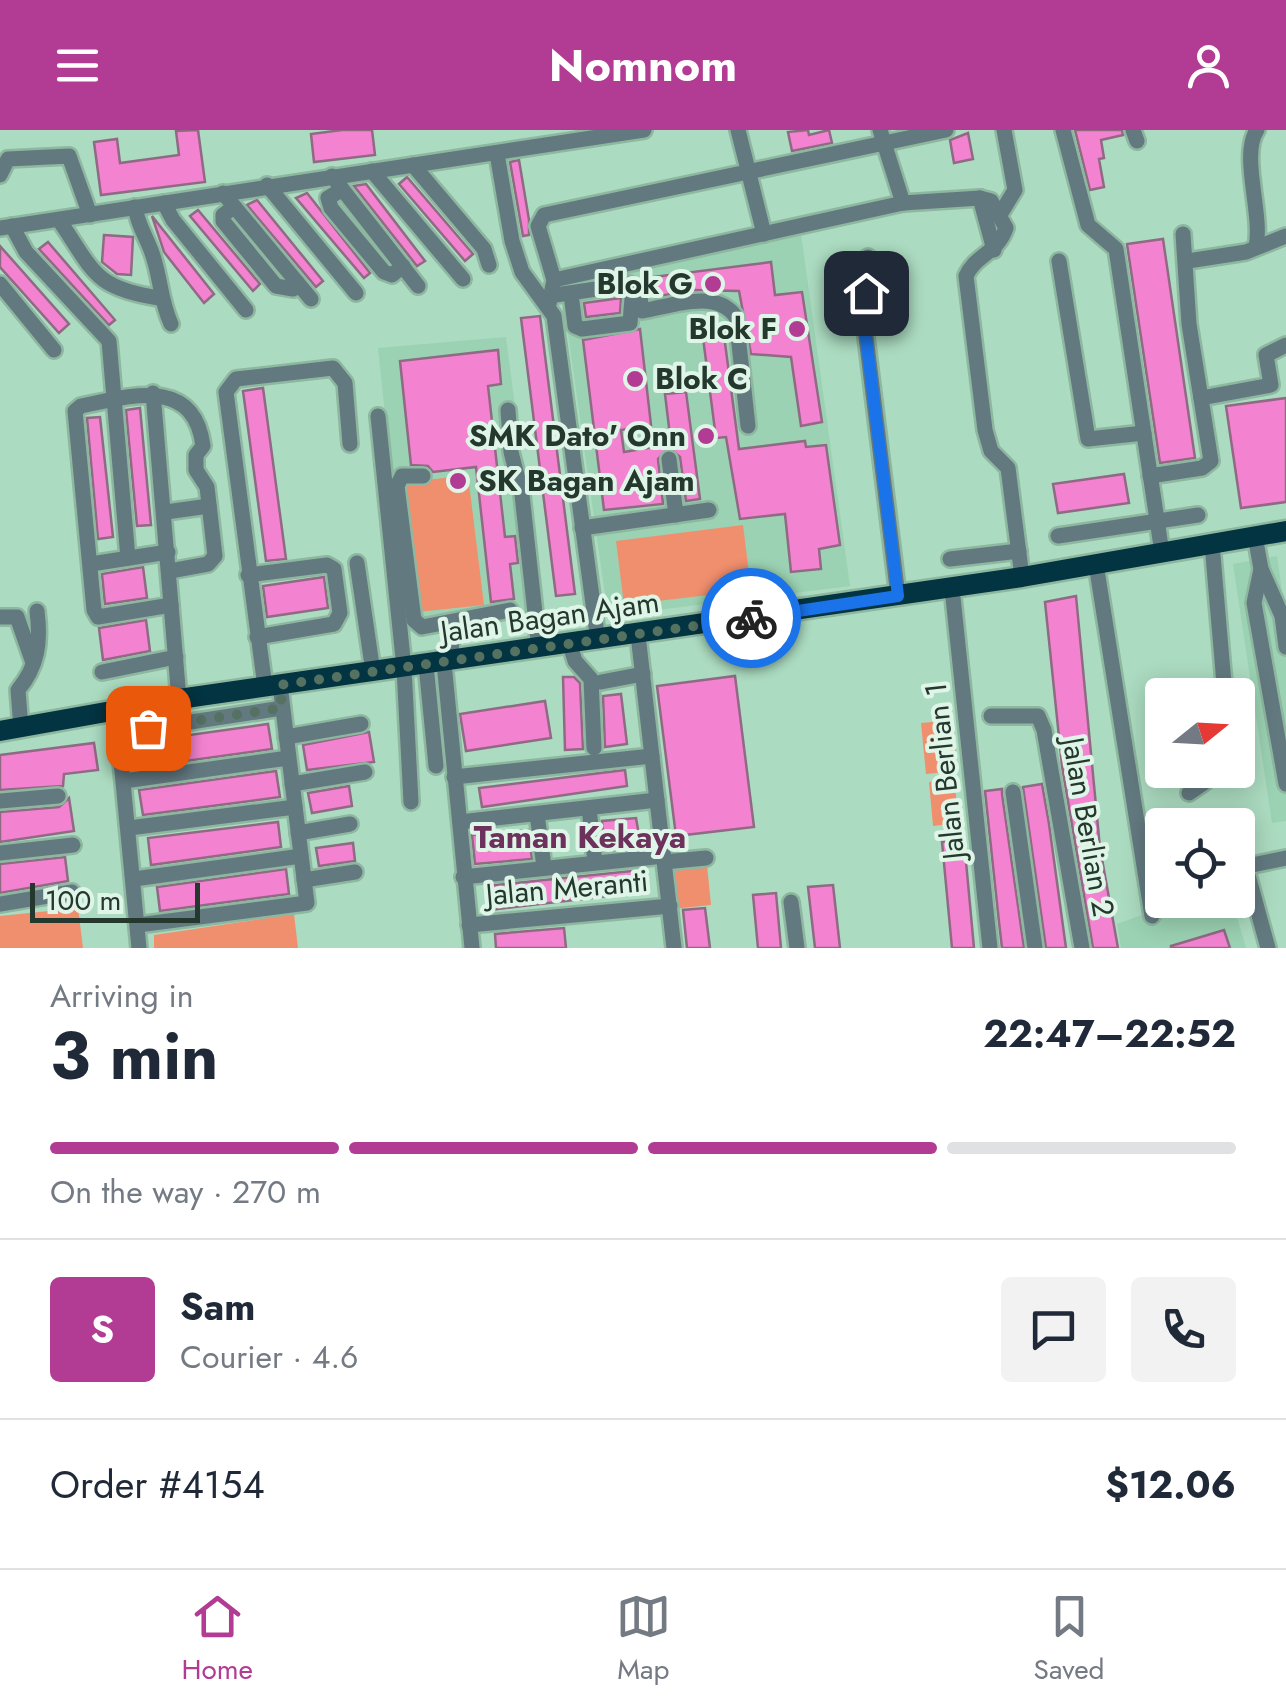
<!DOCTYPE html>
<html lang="en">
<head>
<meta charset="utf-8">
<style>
	body { margin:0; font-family:Jost,sans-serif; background:#f2f2f3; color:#1f2937; height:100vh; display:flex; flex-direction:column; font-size:38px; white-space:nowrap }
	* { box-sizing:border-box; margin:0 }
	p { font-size:32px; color:#747a83 }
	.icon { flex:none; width:55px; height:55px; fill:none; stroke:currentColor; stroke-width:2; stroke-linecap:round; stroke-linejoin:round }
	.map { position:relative; height:818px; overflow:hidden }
	.side { display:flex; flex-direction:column; background:#fff; flex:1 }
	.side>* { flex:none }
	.needle { width:65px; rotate:72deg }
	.buttons { position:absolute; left:1145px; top:548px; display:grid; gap:20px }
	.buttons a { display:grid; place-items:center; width:110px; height:110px; border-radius:10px; background:#fff; box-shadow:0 5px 25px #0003; font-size:50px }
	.scale { position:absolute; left:30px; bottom:25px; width:170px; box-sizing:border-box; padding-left:10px; border:5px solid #25382e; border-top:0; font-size:28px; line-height:35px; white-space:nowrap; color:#25382e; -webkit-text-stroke:8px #def5e7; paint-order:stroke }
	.pin { position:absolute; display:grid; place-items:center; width:85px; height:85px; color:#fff; margin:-42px; border-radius:20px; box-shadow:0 5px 15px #0006 }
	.courier { position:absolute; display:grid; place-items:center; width:100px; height:100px; margin:-50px; border:8px solid #1a73e8; border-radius:50%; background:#fff; color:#222; box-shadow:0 2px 12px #0007 }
	.overview em { font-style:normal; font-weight:700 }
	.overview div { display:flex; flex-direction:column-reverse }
	.overview { display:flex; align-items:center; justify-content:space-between; height:170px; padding:0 50px }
	h1 { font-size:65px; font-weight:700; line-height:75px }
	.bar { display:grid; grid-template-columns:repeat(4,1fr); gap:15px 10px; align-content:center; height:120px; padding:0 50px }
	.bar i { height:12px; border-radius:8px; background:#e0e1e3 }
	.bar .on { background:#b23c93 }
	.bar p { grid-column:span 4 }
	.line { display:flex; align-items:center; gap:25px; padding:0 50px; border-top:2px solid #e0e1e3 }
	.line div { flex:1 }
	.round { display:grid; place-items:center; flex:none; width:105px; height:105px; border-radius:10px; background:#f2f2f3 }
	header { display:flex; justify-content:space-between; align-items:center; height:130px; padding:0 50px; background:#b23c93; color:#fff; font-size:45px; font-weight:700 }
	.menu { display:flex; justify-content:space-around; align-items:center; height:140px; border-top:2px solid #e0e1e3; background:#fff; font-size:28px; color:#747a83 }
	.menu a { display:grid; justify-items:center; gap:5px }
	.menu .on { color:#b23c93 }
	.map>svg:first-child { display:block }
	.built { fill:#9bd2b3 }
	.green { fill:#f08f6d }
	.building { fill:#f383d1; stroke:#906983; stroke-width:2.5 }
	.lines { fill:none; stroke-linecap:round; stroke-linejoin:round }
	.minor-casing { stroke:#8eb7a0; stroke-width:20 }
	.major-casing { stroke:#8eb7a0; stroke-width:25 }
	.minor { stroke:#637980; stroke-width:15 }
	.major { stroke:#033441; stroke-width:20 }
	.done { stroke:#547161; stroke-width:10; stroke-dasharray:0 18 }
	.route { stroke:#1a73e8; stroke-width:12 }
	.poi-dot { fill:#b23c93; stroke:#def5e7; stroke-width:4 }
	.labels { text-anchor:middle; stroke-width:8; stroke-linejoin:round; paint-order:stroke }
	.poi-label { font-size:30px; font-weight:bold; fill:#25382e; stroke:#def5e7; text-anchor:end }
	.street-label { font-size:30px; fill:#25382e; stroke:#def5e7 }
	.neighbourhood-label { font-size:32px; font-weight:bold; fill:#6d325c; stroke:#def5e7 }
</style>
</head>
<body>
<header><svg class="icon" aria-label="menu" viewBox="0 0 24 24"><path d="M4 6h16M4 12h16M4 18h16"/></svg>Nomnom<svg class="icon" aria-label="person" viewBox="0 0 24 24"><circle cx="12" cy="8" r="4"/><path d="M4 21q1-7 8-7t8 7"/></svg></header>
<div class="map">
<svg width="1286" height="818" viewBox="0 0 1286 818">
	<rect width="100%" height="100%" fill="#abdbc0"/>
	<!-- built -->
	<g class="built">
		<polygon points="801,104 850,456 608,486 561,155"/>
		<polygon points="506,207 542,485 408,502 378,218"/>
		<polygon points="1277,426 1286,489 1286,691 1272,693 1233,434"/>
		<polygon points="1183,770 1232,770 1246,818 1121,818 1117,794"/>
	</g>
	<!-- green -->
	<g class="green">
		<polygon points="468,345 484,475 418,482 403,353"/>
		<polygon points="743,395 751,460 624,475 616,411"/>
		<polygon points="953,590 958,641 926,644 921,593"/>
		<polygon points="954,649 959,693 933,696 929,652"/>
		<polygon points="707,735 711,775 673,779 669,739"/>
		<polygon points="78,778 83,818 0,818 0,786"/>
		<polygon points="294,784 298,818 154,818 154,805"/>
	</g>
	<!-- building -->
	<g class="building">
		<polygon points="198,0 205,52 101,65 94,12 117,9 120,33 179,25 176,1"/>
		<polygon points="342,0 372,0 375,25 314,32 311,4"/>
		<polygon points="808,0 809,5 829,0 832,13 792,21 788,2"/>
		<polygon points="1075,0 1122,0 1123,5 1101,10 1104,28 1099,29 1104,57 1090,60"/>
		<polygon points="968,3 973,29 954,33 950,10"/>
		<polygon points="519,30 529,90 529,105 523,106 510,32"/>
		<polygon points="407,47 473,124 465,131 399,54"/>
		<polygon points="366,54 425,131 417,136 354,56"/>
		<polygon points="307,63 370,143 364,148 296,68"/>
		<polygon points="257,70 323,151 316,157 247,75"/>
		<polygon points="198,80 260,154 253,161 190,86"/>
		<polygon points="152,86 214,164 204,173 164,122"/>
		<polygon points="104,105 133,107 131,145 117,144 102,132"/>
		<polygon points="1163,109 1195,328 1160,333 1127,114"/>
		<polygon points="48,112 115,190 109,195 39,119"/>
		<polygon points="0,116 69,194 59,203 0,137"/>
		<polygon points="771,132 775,165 802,162 822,292 801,296 791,227 751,224 739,161 692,160 655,167 653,147"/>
		<polygon points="621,168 620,183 586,187 584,173"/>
		<polygon points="540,186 575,464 556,466 521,188"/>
		<polygon points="723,198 739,319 805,311 806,317 826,315 840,415 819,419 821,439 791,442 785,384 740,389 726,307 716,308 702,200"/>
		<polygon points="640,199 651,295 621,300 624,322 671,314 665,264 686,262 700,369 686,371 680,327 669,318 658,329 663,374 604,380 583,210"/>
		<polygon points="498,220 501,254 488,256 505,407 515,406 518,433 510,434 514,469 491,472 476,337 433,342 428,336 411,335 400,231"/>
		<polygon points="263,258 286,429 266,431 243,261"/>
		<polygon points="1286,268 1286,372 1241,378 1226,276"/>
		<polygon points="140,278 151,395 137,396 126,280"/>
		<polygon points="100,287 113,407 98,409 87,288"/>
		<polygon points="1124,344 1129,373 1058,383 1053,354"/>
		<polygon points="143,437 147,468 105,474 102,444"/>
		<polygon points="324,447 328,478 267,487 263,456"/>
		<polygon points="1076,466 1100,718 1118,818 1093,818 1062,636 1045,472"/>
		<polygon points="146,490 150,521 103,530 99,498"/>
		<polygon points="735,546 754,697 676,706 657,556"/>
		<polygon points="563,547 574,547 580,553 583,619 565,620"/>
		<polygon points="621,564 627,614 605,617 603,566"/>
		<polygon points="545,571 551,608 466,621 460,584"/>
		<polygon points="268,594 272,619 135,638 132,613"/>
		<polygon points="369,602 374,632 307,640 303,615"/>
		<polygon points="94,613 98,640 64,644 63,656 0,660 0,625"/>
		<polygon points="625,640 627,656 482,677 479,658"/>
		<polygon points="276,641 280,667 143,685 139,660"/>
		<polygon points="1042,654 1049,694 1066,818 1046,818 1023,657"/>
		<polygon points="349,656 352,676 312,683 308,663"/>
		<polygon points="1002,659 1002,664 1024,818 1002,818 999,792 985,661"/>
		<polygon points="69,668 74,701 0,712 0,682 59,677"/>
		<polygon points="636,688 641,717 605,721 602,691"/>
		<polygon points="278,692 281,717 151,735 148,708"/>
		<polygon points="528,700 532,729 475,734 472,705"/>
		<polygon points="964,710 974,818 952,818 942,712"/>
		<polygon points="353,713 355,731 319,736 316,718"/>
		<polygon points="65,727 68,751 0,763 0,734"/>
		<polygon points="286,739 289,764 160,781 157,757"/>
		<polygon points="641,740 643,762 489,780 486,756"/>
		<polygon points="833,755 840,818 815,818 808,757"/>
		<polygon points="776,763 781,818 758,818 753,765"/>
		<polygon points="705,778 710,818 687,818 683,780"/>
		<polygon points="564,798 566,818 496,818 495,804"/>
		<polygon points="1224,800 1230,818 1171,818 1171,816"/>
	</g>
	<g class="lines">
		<defs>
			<g id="minor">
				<polyline points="738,0 764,104"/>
				<polyline points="880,0 903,73"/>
				<polyline points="1063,0 1088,95 1116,119 1162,423"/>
				<polyline points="1133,0 1137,11"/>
				<polyline points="497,24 512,111 522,142 554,186 598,511"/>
				<polyline points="413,35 484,119 489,135"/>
				<polyline points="372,41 463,149"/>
				<polyline points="0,45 8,29 69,26 90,85"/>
				<polyline points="332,46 418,156"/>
				<polyline points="267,55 356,163"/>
				<polyline points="341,60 328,68 331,78 384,142 392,145 403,136"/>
				<polyline points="223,63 311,169"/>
				<polyline points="980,68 994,120"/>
				<polyline points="164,73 173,90 246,180"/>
				<path d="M135,77C138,96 146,106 152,123C161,148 160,170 171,194"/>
				<polyline points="234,77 223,85 223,91 276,156 293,159 297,152"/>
				<polyline points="1001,83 1015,60 1004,0"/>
				<path d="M59,90C94,141 93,158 159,168"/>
				<polyline points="12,96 26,122 109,211 128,428"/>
				<polyline points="0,98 644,0"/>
				<path d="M1256,117C1263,84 1240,25 1257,0"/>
				<polyline points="868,127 865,199 898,466"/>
				<polyline points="1059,131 1088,309 1144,303"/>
				<polyline points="1188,131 1246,122 1286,106"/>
				<path d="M554,150L903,73L980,68L991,71L1006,98C998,123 975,125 966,146L985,300L991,321L1008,338L1022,447"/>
				<polyline points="0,154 54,220"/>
				<polyline points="571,164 575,196 582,199 630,193 632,168"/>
				<path d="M549,166L630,154L639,160L642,181C672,176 716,158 736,187L748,296"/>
				<polyline points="549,174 554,150 538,96 544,85 946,0"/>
				<polyline points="153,263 179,569"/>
				<polyline points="1201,268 1271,255 1266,225 1286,215"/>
				<polyline points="508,280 511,322 522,365 539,519"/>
				<polyline points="378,286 404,538 411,672"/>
				<polyline points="669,329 676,385"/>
				<polyline points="423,346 402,346 397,356 414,490 422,497 510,480"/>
				<polyline points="1150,346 1202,338 1211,331 1189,194 1183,104"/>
				<polyline points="166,382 209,376"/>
				<polyline points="582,398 709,380"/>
				<polyline points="1058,406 1198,385"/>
				<polyline points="1255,406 1261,439 1254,473 1286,654"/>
				<polyline points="1212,414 1225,565"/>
				<polyline points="950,429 1019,421"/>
				<polyline points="357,433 373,542"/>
				<polyline points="91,434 168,422"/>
				<polyline points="1096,434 1152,786"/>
				<polyline points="1261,439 1282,486 1286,517"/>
				<path d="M170,441L208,434L215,426L207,357L196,340V325L203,316C194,246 130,266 81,276L75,281L94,480L98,487L171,475"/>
				<polyline points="248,445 327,435 334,439 340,483 334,494 257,507"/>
				<polyline points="952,458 990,818"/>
				<polyline points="0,487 17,487 32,530"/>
				<polyline points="449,494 453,531"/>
				<polyline points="638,505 674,818"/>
				<polyline points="570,515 575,531 591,549 594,618"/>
				<polyline points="444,533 472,818"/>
				<polyline points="426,535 436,636"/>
				<polyline points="102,542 176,527"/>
				<polyline points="601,552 643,544"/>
				<polyline points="265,557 226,262 236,249 333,238 345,253 350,314"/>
				<polyline points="116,580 139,818"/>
				<polyline points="991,586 1038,586 1044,600 1082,818"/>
				<path d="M21,598L18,560C38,536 41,512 37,481"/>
				<polyline points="119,603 282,578"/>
				<polyline points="286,607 361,594"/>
				<polyline points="1238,617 1242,634"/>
				<polyline points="454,647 652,626"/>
				<polyline points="124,651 288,628"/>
				<polyline points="292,654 365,642"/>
				<polyline points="1013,662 1035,818"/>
				<polyline points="1189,663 1205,652 1211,640"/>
				<polyline points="0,671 58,666"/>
				<polyline points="589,678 595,732"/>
				<polyline points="537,684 544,737"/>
				<polyline points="460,692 657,670"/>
				<polyline points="129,698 295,677"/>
				<polyline points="298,703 350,694"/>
				<polyline points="0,723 73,715"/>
				<polyline points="664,732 706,728"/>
				<polyline points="1238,738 1286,728"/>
				<polyline points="1246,738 1268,818"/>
				<polyline points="463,747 664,726"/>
				<polyline points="134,749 301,726"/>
				<polyline points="304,750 355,742"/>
				<polyline points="791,772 797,818"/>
				<polyline points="0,774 72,762"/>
				<polyline points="138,795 307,773 280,555"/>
				<polyline points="469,795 670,776"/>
			</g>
			<polyline id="major" points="0,601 179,569 1022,447 1286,401"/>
		</defs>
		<!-- minor casing -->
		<use href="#minor" class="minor-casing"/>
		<!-- major casing -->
		<use href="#major" class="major-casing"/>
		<!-- minor -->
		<use href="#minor" class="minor"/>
		<!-- major -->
		<use href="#major" class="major"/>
	</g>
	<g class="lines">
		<!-- done -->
		<polyline class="done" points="148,598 282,578 280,555 751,488"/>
		<!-- route -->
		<polyline class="route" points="751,488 898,466 865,199 866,163"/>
	</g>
	<!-- markers -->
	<g class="poi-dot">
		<circle cx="713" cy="154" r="10"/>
		<circle cx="797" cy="199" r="10"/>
		<circle cx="635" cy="249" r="10"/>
		<circle cx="706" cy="306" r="10"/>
		<circle cx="458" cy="351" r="10"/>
	</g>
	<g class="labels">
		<!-- poi labels -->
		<g class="poi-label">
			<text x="693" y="164">Blok G</text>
			<text x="777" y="209">Blok F</text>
			<text x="655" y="259" text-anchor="start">Blok C</text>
			<text x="686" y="316">SMK Dato' Onn</text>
			<text x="478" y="361" text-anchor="start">SK Bagan Ajam</text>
		</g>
		<!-- street labels -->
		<g class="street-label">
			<text transform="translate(550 487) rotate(-8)" y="10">Jalan Bagan Ajam</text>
			<text transform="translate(945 641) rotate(-96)" y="10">Jalan Berlian 1</text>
			<text transform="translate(1088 697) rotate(80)" y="10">Jalan Berlian 2</text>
			<text transform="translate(567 758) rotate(-5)" y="10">Jalan Meranti</text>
		</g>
		<!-- neighbourhood labels -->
		<g class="neighbourhood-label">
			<text x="580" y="718">Taman Kekaya</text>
		</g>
	</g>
</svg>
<div class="buttons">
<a><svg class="needle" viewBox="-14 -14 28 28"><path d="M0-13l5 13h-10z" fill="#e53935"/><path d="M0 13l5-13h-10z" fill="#747a83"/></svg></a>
<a><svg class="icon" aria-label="locate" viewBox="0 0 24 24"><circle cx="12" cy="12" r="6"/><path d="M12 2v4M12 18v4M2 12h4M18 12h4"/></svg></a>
</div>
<div class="scale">100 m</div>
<div class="pin" style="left:148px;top:598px;background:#ea580c"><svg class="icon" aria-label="bag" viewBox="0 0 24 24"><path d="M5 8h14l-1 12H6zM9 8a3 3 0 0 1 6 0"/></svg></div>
<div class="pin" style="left:866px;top:163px;background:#1f2937"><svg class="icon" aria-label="home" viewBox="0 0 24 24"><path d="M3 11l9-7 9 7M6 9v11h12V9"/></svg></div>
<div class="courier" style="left:751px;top:488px"><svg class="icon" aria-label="bike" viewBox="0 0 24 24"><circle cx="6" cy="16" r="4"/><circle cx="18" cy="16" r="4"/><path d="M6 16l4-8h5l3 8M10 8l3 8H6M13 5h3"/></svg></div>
</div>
<section class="side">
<div class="overview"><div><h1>3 min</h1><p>Arriving in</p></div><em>22:47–22:52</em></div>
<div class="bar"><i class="on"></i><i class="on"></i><i class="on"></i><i></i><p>On the way · 270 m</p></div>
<div class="line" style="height:180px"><b class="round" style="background:#b23c93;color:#fff">S</b><div><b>Sam</b><p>Courier · 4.6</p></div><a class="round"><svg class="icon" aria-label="chat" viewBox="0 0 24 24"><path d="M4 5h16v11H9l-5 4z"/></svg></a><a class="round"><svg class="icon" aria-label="phone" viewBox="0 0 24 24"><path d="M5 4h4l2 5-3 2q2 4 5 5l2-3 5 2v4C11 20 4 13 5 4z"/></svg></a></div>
<div class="line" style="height:130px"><div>Order #4154</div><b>$12.06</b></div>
</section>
<nav class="menu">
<a class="on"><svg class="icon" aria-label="home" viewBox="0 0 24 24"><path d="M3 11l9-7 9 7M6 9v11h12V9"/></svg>Home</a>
<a><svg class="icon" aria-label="map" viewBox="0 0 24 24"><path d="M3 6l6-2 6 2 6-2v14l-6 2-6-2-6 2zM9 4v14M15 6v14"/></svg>Map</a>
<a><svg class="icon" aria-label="saved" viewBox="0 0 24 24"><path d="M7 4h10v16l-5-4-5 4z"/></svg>Saved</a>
</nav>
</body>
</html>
